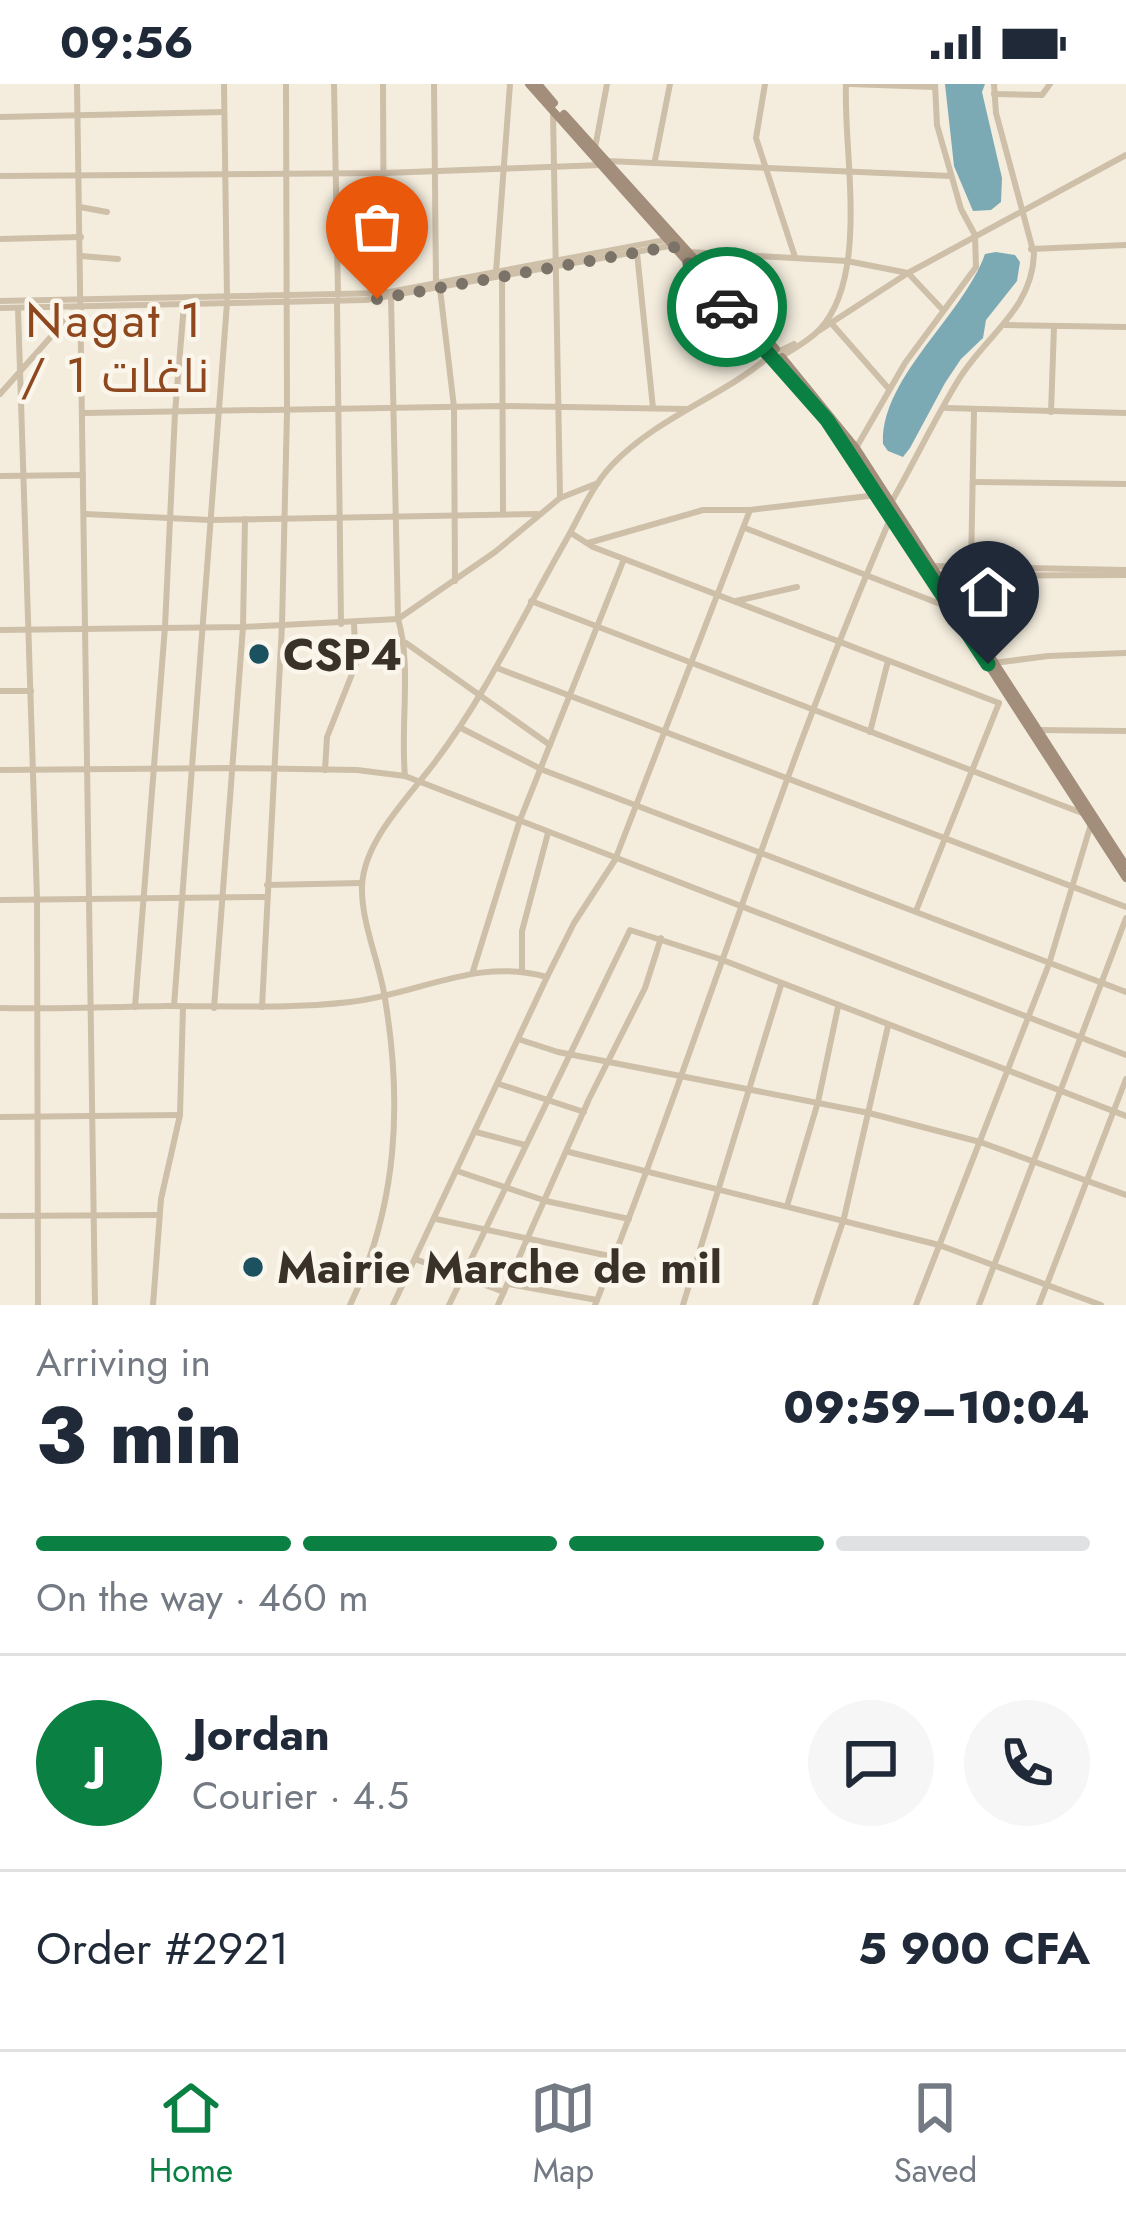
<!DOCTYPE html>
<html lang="en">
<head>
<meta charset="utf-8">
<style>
	body { margin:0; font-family:Jost,Cairo,sans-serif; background:#f6f6f7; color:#1f2937; height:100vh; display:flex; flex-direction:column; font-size:45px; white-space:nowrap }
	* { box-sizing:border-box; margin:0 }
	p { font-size:39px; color:#747a83 }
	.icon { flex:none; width:66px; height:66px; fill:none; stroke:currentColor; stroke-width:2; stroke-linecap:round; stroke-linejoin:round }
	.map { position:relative; height:1221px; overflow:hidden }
	.details { display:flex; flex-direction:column; background:#fff; flex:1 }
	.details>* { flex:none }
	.pin { position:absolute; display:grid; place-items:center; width:102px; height:102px; color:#fff; margin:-123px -51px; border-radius:50% 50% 50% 0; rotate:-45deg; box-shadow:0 0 12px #0007 }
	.pin .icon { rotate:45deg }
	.courier { position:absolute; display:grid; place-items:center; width:120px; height:120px; margin:-60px; border:9px solid #0b8043; border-radius:50%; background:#fff; color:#222; box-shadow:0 3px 15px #0007 }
	.overview em { font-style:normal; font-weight:800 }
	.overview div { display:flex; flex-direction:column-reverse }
	.overview { display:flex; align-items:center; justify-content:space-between; height:204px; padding:0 36px }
	h1 { font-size:78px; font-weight:800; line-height:90px }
	.bar { display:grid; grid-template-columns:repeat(4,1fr); gap:18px 12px; align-content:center; height:144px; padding:0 36px }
	.bar i { height:15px; border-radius:9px; background:#e0e1e3 }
	.bar .active { background:#0b8043 }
	.bar p { grid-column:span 4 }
	.line { display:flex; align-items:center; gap:30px; padding:0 36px; border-top:3px solid #e0e1e3 }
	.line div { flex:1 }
	.round { display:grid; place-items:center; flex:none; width:126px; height:126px; border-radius:63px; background:#f6f6f7 }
	.status { display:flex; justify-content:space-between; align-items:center; height:84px; padding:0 60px; background:#fff; direction:ltr }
	.status svg { height:33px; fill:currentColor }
	.menu { display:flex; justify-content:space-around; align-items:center; height:168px; border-top:3px solid #e0e1e3; background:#fff; font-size:33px; color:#747a83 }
	.menu a { display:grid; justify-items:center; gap:6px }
	.menu .active { color:#0b8043 }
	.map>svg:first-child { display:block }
	.water { fill:#7baab4 }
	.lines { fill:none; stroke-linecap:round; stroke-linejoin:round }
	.minor { stroke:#cebfa9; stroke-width:6 }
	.tertiary { stroke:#cebfa9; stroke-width:6 }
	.secondary { stroke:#a28e7a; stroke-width:8 }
	.done { stroke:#7b7368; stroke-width:12; stroke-dasharray:0 21.6 }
	.route { stroke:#0b8043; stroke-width:15 }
	.poi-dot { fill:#1c525f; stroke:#fbf6ec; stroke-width:4.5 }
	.labels { text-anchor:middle; stroke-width:9; stroke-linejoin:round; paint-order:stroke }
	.poi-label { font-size:45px; font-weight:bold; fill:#3a3129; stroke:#fbf6ec; text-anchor:start }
	.neighbourhood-label { font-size:48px; letter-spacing:3px; fill:#8f471d; stroke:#fbf6ec }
</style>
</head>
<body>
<div class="status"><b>09:56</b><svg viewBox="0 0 49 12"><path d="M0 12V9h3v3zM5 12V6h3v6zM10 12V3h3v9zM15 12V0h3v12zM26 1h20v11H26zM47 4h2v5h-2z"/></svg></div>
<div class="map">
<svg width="1126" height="1221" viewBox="0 0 1126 1221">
	<rect width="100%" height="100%" fill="#f4edde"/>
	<!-- water -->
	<g class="water">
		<polygon points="945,0 985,0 982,8 1002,94 1001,118 991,126 973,127 954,82"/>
		<path d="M996,168L1015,171L1020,178L1017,197L986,236L983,254L961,275L945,299L910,364L903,373L888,367L883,360C880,294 963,232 985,170Z"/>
	</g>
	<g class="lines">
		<!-- minor -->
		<g class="minor">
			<polyline points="77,0 95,1221"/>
			<polyline points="224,0 227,214"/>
			<polyline points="334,0 338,211"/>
			<polyline points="383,0 384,209"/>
			<polyline points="434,0 436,199"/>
			<polyline points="765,0 756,54 795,173"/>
			<polyline points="849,0 934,3"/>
			<polyline points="994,10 1042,11 1050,0"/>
			<polyline points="553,28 560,414"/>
			<polyline points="0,33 224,28"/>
			<polyline points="595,64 607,0"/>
			<polyline points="655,76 670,0"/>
			<polyline points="607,77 951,92"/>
			<polyline points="0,92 384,89 602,81"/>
			<polyline points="80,123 107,128"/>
			<polyline points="0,155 81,153"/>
			<polyline points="1031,165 1126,161"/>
			<polyline points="689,168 847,177 908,189 941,224"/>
			<polyline points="637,169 653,324"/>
			<polyline points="81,172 118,175"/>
			<polyline points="496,188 510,0"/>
			<polyline points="502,192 503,429"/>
			<polyline points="440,205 454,323 455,497"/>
			<path d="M391,213L398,535C412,581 400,642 405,692"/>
			<polyline points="337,218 341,540"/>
			<polyline points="18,224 37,814 38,1221"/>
			<polyline points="832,240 889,305"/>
			<polyline points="1005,241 1126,243"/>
			<polyline points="820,246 908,189 1126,71"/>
			<polyline points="0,310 73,228 81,224"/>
			<polyline points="946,324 1126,329"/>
			<polyline points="1051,328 1054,243"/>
			<polyline points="84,329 502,322 685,325"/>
			<polyline points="856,364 905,279 976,183 975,151 961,125 937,41 935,0"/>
			<polyline points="0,392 83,391"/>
			<polyline points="974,398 1126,400"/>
			<path d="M892,417C915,377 935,334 959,295C986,251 1032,226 1034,170L996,29L994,0"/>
			<polyline points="85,430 210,436 537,430"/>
			<polyline points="745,444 948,523"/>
			<polyline points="571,449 593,463 999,619"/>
			<polyline points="588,459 703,426 750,426 877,411"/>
			<polyline points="971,484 974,327"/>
			<polyline points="531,517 1082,729"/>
			<polyline points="736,517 797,503"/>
			<polyline points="0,546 243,543 398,535 495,468 560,414 598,399"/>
			<polyline points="406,559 550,661"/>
			<polyline points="994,579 1048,572 1126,569"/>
			<polyline points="497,584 1126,823"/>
			<polyline points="0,607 31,607"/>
			<polyline points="461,644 543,686 1126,908"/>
			<polyline points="1037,646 1126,647"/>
			<polyline points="870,648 888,577"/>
			<polyline points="0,686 232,684 357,686 405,692 1126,971"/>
			<polyline points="325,686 327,653 356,580 354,540"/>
			<polyline points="267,801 362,799"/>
			<polyline points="0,816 265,813"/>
			<polyline points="916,827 999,619"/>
			<polyline points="522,886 522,847 548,749"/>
			<polyline points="473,887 520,736 624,475"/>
			<polyline points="174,922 227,219"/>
			<polyline points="135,923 165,543 175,329 184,220"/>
			<polyline points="262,923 282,541 287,328 286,0"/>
			<path d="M0,924C55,925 110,923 166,922C227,922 289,925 350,918C420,910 476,873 547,893"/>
			<polyline points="214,924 243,543 245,435"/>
			<polyline points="521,956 558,968 869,1029 980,1058 1126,1111"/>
			<polyline points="499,1000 584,1028"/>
			<polyline points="0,1033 180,1031"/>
			<polyline points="476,1048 525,1061"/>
			<polyline points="569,1068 939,1161 1101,1221"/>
			<polyline points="457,1087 546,1117 629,1135"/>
			<polyline points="787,1122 818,1018 838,923"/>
			<polyline points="0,1132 158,1131"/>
			<polyline points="436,1135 614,1173"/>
			<polyline points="415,1175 504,1208"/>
			<polyline points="508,1200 597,1216"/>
			<polyline points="153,1221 161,1115 180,1031 183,923"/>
			<polyline points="393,1221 547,893 574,839 615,776 750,426"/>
			<polyline points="449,1221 630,846 720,875 1126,1032"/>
			<polyline points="498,1221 589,1015 645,904 661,854"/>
			<path d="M595,1221C699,961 779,691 891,433"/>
			<polyline points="683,1221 781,901"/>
			<polyline points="815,1221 844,1134 888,942"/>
			<polyline points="916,1221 1049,880 1091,740"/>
			<polyline points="979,1221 1126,834"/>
			<polyline points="1039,1221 1126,995"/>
		</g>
		<!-- tertiary -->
		<g class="tertiary">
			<polyline points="0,217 384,209 671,155"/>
			<polyline points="0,224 366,216 675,161"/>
			<polyline points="780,267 794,260"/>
			<path d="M782,272C794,265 811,255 820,245C870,191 843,68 846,0"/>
			<polyline points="932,482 1126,486"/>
			<polyline points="940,492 1126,491"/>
			<path d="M350,1221C398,1122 403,1017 384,909C378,875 361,837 362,802C364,756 409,713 435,678C487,609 522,533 565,458C580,432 591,403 612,381C656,334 722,313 770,272"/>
		</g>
		<!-- secondary -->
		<g class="secondary">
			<polyline points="529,0 770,271"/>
			<polyline points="538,0 554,19"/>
			<polyline points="564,30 776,265"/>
			<polyline points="782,273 856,364 1126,782"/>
			<polyline points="776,278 827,336 849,366 1126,794"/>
			<polyline points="947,507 963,492"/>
		</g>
	</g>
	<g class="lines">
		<!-- done -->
		<polyline class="done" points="377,215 673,162 727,223"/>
		<!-- route -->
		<polyline class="route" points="727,223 827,336 988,580"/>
	</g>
	<!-- markers -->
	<g class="poi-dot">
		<circle cx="259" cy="570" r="12"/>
		<circle cx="253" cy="1183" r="12"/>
	</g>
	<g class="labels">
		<!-- poi labels -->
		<g class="poi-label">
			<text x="283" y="586">CSP4</text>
			<text x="277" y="1199">Mairie Marche de mil</text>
		</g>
		<!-- neighbourhood labels -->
		<g class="neighbourhood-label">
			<text x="115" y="253">Nagat 1<tspan x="115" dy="55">/ ناغات 1</tspan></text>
		</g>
	</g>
</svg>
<div class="pin" style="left:377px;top:215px;background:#ea580c"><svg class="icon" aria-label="bag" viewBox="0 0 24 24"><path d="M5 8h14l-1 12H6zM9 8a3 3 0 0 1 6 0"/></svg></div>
<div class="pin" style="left:988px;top:580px;background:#1f2937"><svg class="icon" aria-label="home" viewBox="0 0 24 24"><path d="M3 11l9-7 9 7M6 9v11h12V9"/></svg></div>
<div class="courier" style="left:727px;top:223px"><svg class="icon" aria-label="car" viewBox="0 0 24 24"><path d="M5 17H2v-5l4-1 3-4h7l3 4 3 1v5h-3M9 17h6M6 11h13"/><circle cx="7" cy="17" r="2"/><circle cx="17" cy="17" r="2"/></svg></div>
</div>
<section class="details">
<div class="overview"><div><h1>3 min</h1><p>Arriving in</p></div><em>09:59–10:04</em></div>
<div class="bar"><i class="active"></i><i class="active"></i><i class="active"></i><i></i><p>On the way · 460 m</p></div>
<div class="line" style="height:216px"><b class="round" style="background:#0b8043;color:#fff">J</b><div><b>Jordan</b><p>Courier · 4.5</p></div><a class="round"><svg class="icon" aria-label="chat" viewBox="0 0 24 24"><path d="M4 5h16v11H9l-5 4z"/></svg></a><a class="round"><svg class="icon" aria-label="phone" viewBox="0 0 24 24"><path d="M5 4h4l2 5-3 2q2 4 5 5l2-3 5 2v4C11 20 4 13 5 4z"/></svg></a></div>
<div class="line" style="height:156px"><div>Order #2921</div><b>5 900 CFA</b></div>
</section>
<nav class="menu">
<a class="active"><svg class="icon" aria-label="home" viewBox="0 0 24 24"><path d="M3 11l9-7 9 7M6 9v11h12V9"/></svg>Home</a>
<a><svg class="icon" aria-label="map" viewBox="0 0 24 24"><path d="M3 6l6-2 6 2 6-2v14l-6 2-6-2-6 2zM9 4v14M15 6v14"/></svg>Map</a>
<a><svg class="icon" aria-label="saved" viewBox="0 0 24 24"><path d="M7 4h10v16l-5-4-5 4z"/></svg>Saved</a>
</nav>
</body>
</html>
